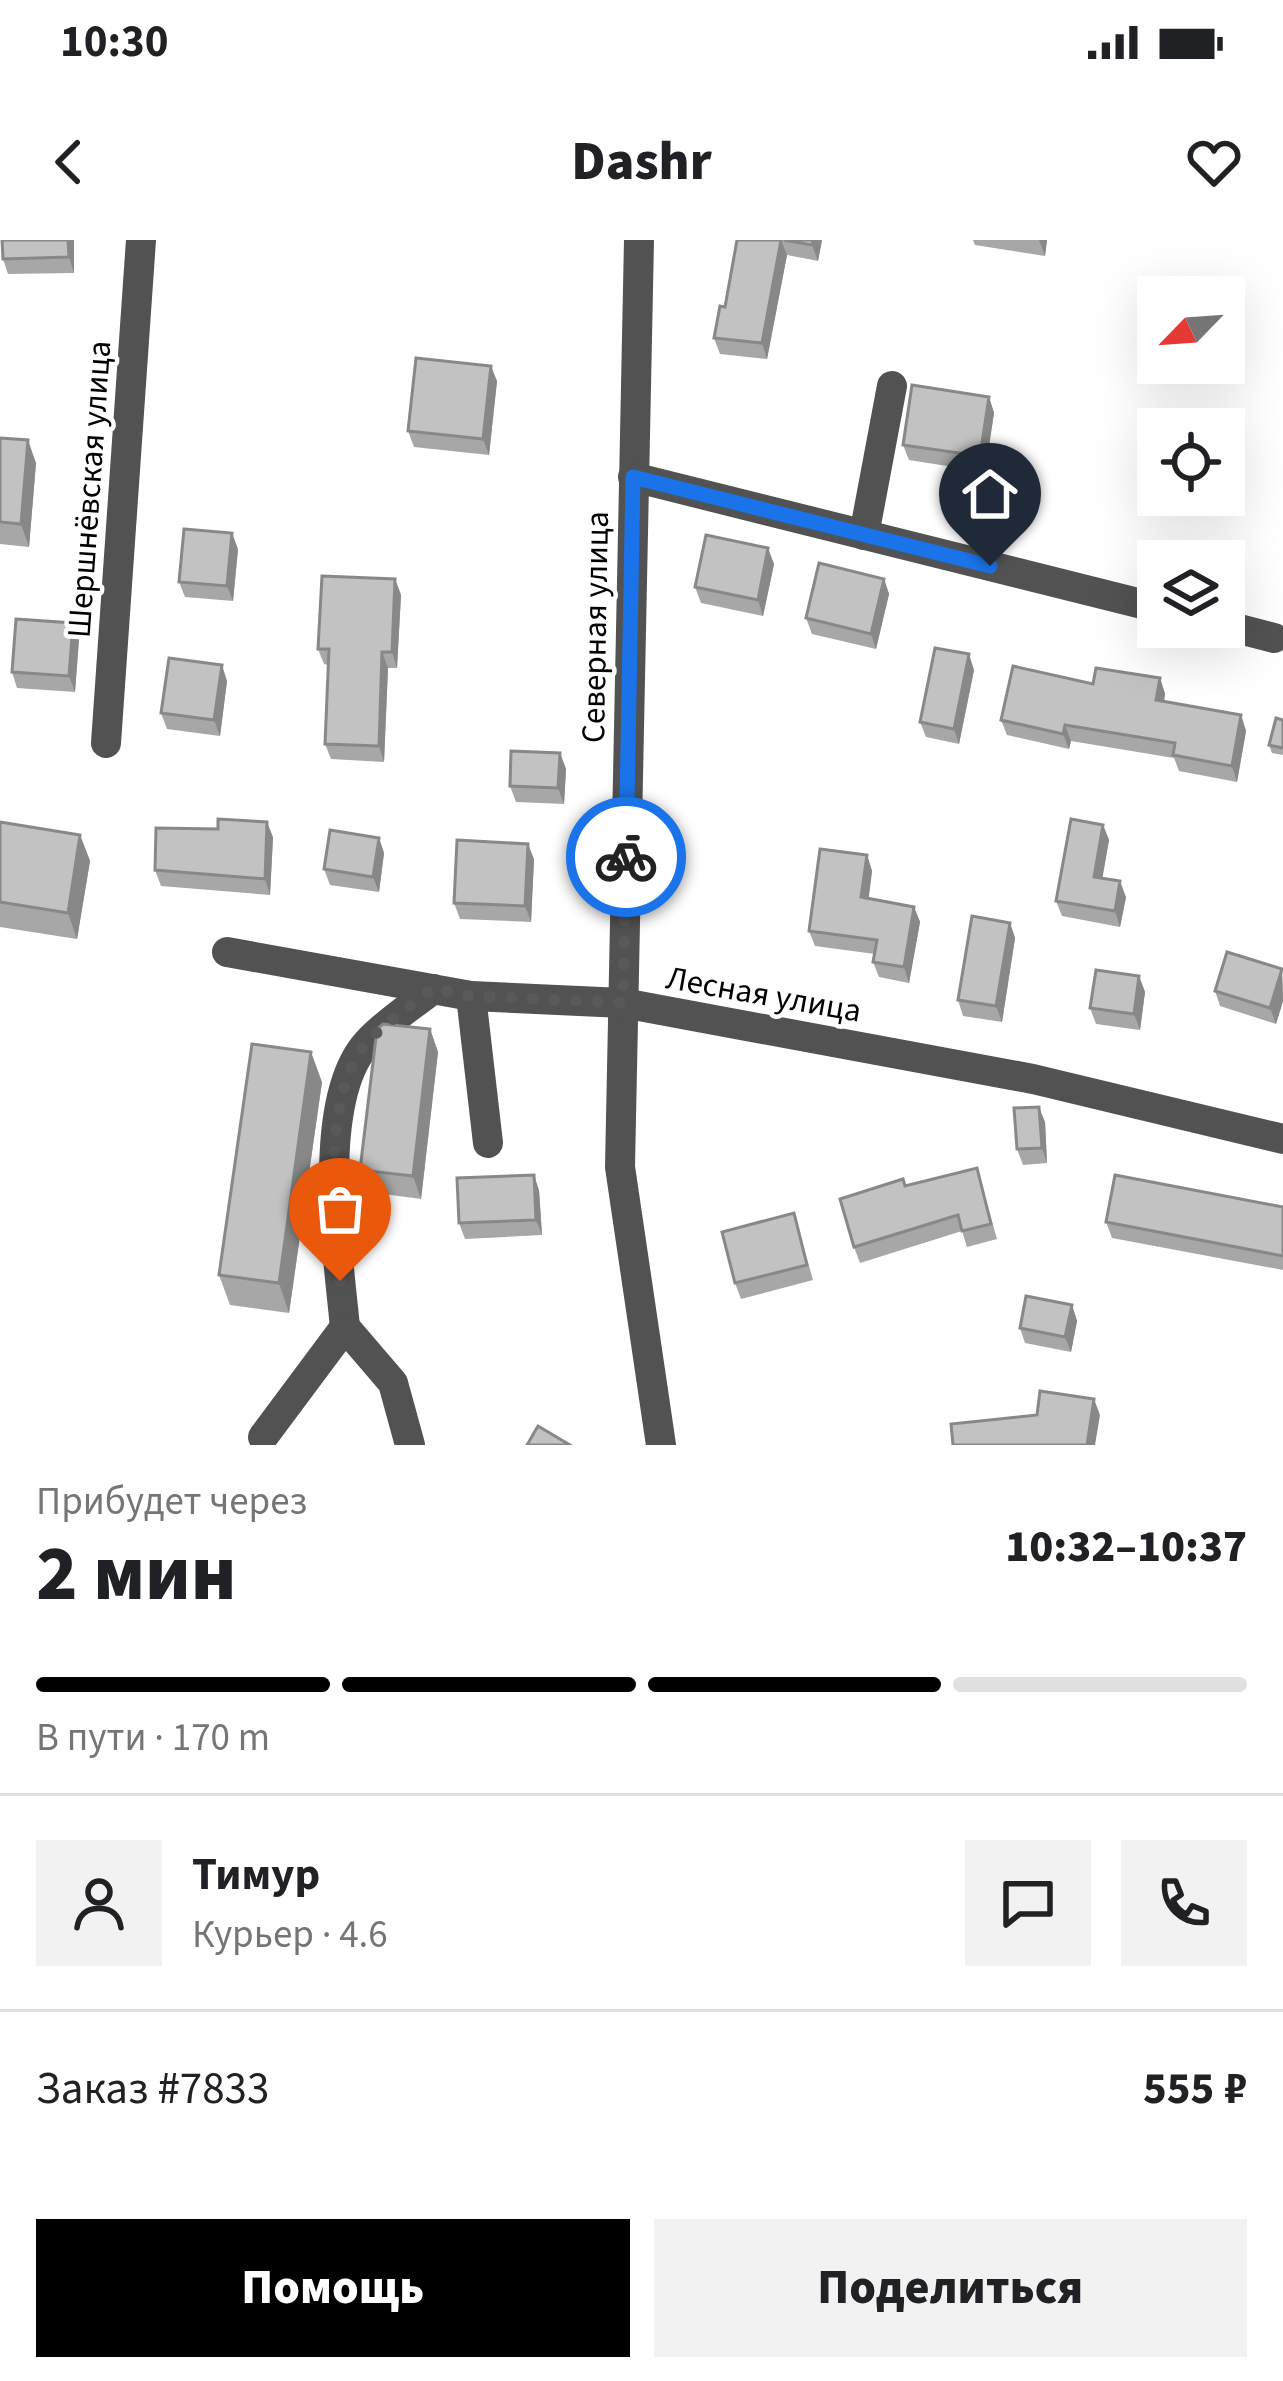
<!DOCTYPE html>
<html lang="ru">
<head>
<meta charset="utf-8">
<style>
	body { margin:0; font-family:"Source Sans 3",sans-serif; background:#f2f2f2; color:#202124; height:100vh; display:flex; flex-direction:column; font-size:45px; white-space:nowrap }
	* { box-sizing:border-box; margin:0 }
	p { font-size:39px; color:#757577 }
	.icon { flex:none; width:66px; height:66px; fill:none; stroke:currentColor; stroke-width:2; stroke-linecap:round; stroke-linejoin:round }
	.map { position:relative; height:1205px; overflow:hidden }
	.drawer { display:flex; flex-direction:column; background:#fff; flex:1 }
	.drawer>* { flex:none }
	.needle { width:78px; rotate:245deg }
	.controls { position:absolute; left:1137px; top:36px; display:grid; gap:24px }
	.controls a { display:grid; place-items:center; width:108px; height:108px; border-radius:0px; background:#fff; box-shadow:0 12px 48px #0002; font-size:60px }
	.pin { position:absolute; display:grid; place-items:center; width:102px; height:102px; color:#fff; margin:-123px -51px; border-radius:50% 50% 50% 0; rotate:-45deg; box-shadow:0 0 12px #0007 }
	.pin .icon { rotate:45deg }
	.courier { position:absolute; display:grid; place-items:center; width:120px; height:120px; margin:-60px; border:9px solid #1a73e8; border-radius:50%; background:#fff; color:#222; box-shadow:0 3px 15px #0007 }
	.headline em { font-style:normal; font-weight:800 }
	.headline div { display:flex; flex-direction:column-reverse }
	.headline { display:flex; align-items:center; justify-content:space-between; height:204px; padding:0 36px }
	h1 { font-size:78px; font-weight:800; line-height:90px }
	.bar { display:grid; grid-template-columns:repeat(4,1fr); gap:18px 12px; align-content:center; height:144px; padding:0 36px }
	.bar i { height:15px; border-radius:9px; background:#e0e0e0 }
	.bar .active { background:#000 }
	.bar p { grid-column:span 4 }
	.line { display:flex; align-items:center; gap:30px; padding:0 36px; border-top:3px solid #e0e0e0 }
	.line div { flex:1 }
	.round { display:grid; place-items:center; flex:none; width:126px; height:126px; border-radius:0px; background:#f2f2f2 }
	.cta { display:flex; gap:24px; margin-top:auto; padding:24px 36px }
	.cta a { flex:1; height:138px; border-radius:0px; background:#000; color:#fff; font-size:48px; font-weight:800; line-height:138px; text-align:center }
	.cta a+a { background:#f2f2f2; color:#202124 }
	.status { display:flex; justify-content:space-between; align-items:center; height:84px; padding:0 60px; background:#fff; direction:ltr }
	.status svg { height:33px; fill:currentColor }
	header { display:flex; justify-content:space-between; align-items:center; height:156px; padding:0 36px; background:#fff; font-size:54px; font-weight:800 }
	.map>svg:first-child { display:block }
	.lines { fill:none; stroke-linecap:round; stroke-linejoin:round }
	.minor { stroke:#525252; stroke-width:30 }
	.wall { fill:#a7a7a7 }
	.shaded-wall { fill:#888 }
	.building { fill:#c2c2c2; stroke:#888; stroke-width:3 }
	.done { stroke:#595959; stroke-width:12; stroke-dasharray:0 21.6 }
	.route { stroke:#1a73e8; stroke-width:15 }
	.labels { text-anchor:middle; stroke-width:9; stroke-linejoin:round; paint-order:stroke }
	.street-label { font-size:33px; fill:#000; stroke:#fff }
</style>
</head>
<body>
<div class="status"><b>10:30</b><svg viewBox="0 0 49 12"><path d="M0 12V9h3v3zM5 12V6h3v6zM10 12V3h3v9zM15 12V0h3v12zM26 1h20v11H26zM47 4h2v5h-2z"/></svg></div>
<header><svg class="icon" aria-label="back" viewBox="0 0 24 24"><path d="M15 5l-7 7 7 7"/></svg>Dashr<svg class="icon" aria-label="heart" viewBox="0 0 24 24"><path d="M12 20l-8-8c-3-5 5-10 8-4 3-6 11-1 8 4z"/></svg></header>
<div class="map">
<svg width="1283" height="1205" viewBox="0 0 1283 1205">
	<rect width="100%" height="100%" fill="#fff"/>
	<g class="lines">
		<!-- minor -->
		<g class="minor">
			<polyline points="639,0 620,927 661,1205"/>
			<polyline points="633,237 1158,368"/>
			<polyline points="864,295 892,146"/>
			<polyline points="1224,385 1274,398"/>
			<polyline points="106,503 141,0"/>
			<polyline points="227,712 471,756 623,763 1033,839 1283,899"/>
			<polyline points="471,756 488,903"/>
			<path d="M345,1087C338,1015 315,859 368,802C386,782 412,766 433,749"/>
			<polyline points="263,1197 345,1087 393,1143 410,1205"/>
		</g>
	</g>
	<!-- wall -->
	<g class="wall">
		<polygon points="2,0 74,0 74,33 8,34 3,19"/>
		<polygon points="737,0 822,0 818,21 787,15 767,119 720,114 714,98 725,67"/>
		<polygon points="973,0 1047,0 1045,16 975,5"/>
		<polygon points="497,141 489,215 414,207 408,191"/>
		<polygon points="989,157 994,173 985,232 909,220 903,205"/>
		<polygon points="0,198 36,223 29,307 0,304"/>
		<polygon points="238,309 233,361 185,357 179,342"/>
		<polygon points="774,324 763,376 701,363 695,347"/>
		<polygon points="395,339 401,355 397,428 388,428 384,522 331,519 325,504 328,425 324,424 318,409"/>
		<polygon points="884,339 889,354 876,409 812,394 806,378"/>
		<polygon points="79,399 75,452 17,448 12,432"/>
		<polygon points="974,430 959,504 926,497 920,482"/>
		<polygon points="1160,438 1165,454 1164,461 1241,475 1246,491 1237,542 1179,531 1174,518 1071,501 1069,509 1007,495 1001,480 1093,444"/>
		<polygon points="227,441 220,496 167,489 161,473"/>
		<polygon points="1283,480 1283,515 1272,513 1269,505"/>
		<polygon points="560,513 566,529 564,564 516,562 510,546"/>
		<polygon points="0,582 80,595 90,621 77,699 0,687"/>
		<polygon points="1103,585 1109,600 1102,638 1126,657 1120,687 1062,676 1056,661"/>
		<polygon points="273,597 270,655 161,646 155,630"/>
		<polygon points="379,598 384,613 379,652 330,645 324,629"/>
		<polygon points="867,615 872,631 868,659 914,667 920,682 909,743 879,737 873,722 875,714 815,706 809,691"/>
		<polygon points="534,619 531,682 460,679 454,663"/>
		<polygon points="1010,683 1015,698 1002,782 963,776 958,760"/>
		<polygon points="1282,729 1283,761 1276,784 1220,766 1215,751"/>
		<polygon points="1139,736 1145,752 1140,790 1096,784 1090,768"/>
		<polygon points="430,789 438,812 421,959 369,952 360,930"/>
		<polygon points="322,842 289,1073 230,1065 219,1035"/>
		<polygon points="1045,882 1047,923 1023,925 1017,909"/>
		<polygon points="977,928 997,999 967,1007 962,991 860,1023 854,1007 905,946"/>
		<polygon points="539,950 542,995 465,999 459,983"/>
		<polygon points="1283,967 1283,1030 1112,998 1106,982"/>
		<polygon points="794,973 813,1040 741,1059 735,1043"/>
		<polygon points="1072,1065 1077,1081 1071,1112 1025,1103 1020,1088"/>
	</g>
	<!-- shaded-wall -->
	<g class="shaded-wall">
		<polygon points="68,0 74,0 74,33 69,17"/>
		<polygon points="781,0 787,15 767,119 762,103"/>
		<polygon points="813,0 822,0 818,21 812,5"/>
		<polygon points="1039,0 1047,0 1045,16"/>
		<polygon points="491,126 497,141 489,215 483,199"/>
		<polygon points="989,157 994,173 985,232 980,216"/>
		<polygon points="28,200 36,223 29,307 21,284"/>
		<polygon points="232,293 238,309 233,361 227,346"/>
		<polygon points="768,308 774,324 763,376 758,360"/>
		<polygon points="395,339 401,355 397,428 392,412"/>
		<polygon points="884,339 889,354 876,409 871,394"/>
		<polygon points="73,383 79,399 75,452 69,436"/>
		<polygon points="382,412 388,428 384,522 379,506"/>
		<polygon points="969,414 974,430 959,504 954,489"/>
		<polygon points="222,425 227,441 220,496 214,480"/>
		<polygon points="1160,438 1165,454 1162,475 1156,460"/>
		<polygon points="1241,475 1246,491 1237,542 1232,526"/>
		<polygon points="1065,485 1071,501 1069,509 1063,494"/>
		<polygon points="560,513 566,529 564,564 558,548"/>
		<polygon points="267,582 273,597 270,655 265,639"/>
		<polygon points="1103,585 1109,600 1100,652 1094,637"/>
		<polygon points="80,595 90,621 77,699 68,673"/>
		<polygon points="379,598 384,613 379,652 373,637"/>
		<polygon points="528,604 534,619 531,682 525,666"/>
		<polygon points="867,615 872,631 867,673 861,657"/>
		<polygon points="1120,641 1126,657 1120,687 1115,671"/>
		<polygon points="914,667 920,682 909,743 904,727"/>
		<polygon points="1010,683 1015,698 1002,782 996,766"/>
		<polygon points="1282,729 1283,761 1276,784 1270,768"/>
		<polygon points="1139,736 1145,752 1140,790 1134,774"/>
		<polygon points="430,789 438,812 421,959 413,936"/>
		<polygon points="311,812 322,842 289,1073 279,1043"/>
		<polygon points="1039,867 1045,882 1047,923 1042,908"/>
		<polygon points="534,935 539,950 542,995 536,980"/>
		<polygon points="1072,1065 1077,1081 1071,1112 1065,1097"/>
		<polygon points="1094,1159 1100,1175 1095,1205 1087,1205"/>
	</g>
	<!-- building -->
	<g class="building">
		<polygon points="2,0 68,0 69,17 3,19"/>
		<polygon points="737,0 781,0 762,103 714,98 720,66 725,67"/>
		<polygon points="784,0 813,0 812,5"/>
		<polygon points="416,118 491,126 483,199 408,191"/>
		<polygon points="912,145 989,157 980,216 903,205"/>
		<polygon points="0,198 28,200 21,284 0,282"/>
		<polygon points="184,289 232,293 227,346 179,342"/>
		<polygon points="706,295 768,308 758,360 695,347"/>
		<polygon points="819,323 884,339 871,394 806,378"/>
		<polygon points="322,336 395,339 392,412 382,412 379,506 325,504 329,409 318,409"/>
		<polygon points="16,379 73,383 69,436 12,432"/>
		<polygon points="935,408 969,414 954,489 920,482"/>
		<polygon points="169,418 222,425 214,480 161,473"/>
		<polygon points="1013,426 1093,444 1096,428 1160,438 1156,460 1241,475 1232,526 1173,515 1175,503 1065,485 1063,494 1001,480"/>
		<polygon points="1276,478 1283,480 1283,508 1269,505"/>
		<polygon points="511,511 560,513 558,548 510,546"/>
		<polygon points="218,579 267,582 265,639 155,630 156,588 218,589"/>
		<polygon points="1071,579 1103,585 1094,637 1120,641 1115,671 1056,661"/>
		<polygon points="0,582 80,595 68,673 0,662"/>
		<polygon points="330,590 379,598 373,637 324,629"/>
		<polygon points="457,600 528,604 525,666 454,663"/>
		<polygon points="820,609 867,615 861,657 914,667 904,727 873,722 877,700 809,691"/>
		<polygon points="972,676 1010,683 996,766 958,760"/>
		<polygon points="1227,712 1282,729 1270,768 1215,751"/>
		<polygon points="1096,730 1139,736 1134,774 1090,768"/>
		<polygon points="383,784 430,789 413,936 360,930 377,789"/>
		<polygon points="252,804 311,812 279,1043 219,1035"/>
		<polygon points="1039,867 1042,908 1017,909 1014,868"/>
		<polygon points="977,928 991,984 962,991 958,975 854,1007 840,959 903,939 905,946"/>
		<polygon points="534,935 536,980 459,983 457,938"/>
		<polygon points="1115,935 1283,967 1283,1016 1106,982"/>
		<polygon points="794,973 807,1025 735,1043 722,992"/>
		<polygon points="1026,1056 1072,1065 1065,1097 1020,1088"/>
		<polygon points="1040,1151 1094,1159 1087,1205 953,1205 951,1184 1037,1175"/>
		<polygon points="538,1186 570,1205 527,1205"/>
	</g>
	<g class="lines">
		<!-- done -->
		<path class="done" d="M340,1041C334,979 322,851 367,802C386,782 412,766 433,748L471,756L623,763L626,617"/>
		<!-- route -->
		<polyline class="route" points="626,617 633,237 990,326"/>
	</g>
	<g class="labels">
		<!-- street labels -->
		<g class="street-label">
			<text transform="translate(88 249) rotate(-86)" y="12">Шершнёвская улица</text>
			<text transform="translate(594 387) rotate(-89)" y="12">Северная улица</text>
			<text transform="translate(764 753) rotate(10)" y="12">Лесная улица</text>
		</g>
	</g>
</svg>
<div class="controls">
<a><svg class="needle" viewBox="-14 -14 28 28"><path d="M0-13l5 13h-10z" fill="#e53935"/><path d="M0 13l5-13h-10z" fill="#757577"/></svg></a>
<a><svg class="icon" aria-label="locate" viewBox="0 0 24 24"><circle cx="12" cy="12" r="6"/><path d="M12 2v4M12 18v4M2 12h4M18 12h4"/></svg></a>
<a><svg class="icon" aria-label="layers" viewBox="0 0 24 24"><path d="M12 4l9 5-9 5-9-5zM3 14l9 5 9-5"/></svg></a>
</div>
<div class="pin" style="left:340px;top:1041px;background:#ea580c"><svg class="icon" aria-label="bag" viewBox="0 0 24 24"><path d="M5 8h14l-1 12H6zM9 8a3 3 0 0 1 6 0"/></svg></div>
<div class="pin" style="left:990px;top:326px;background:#1f2937"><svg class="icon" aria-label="home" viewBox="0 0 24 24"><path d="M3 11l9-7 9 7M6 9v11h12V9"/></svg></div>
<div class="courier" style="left:626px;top:617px"><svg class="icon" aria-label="bike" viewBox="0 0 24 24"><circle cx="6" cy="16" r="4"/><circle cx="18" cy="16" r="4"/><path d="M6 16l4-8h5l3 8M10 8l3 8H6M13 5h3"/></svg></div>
</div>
<section class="drawer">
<div class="headline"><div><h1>2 мин</h1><p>Прибудет через</p></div><em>10:32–10:37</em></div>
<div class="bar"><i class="active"></i><i class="active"></i><i class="active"></i><i></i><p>В пути · 170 m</p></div>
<div class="line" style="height:216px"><a class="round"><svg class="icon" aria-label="person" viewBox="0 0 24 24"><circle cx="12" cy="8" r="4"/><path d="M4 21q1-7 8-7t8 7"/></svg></a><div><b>Тимур</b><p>Курьер · 4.6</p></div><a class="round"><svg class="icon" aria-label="chat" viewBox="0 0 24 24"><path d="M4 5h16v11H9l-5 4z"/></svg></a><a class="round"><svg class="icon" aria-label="phone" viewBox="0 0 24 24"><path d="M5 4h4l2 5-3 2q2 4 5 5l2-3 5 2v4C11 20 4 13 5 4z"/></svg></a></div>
<div class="line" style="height:156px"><div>Заказ #7833</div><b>555 ₽</b></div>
<div class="cta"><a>Помощь</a><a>Поделиться</a></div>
</section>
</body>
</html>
